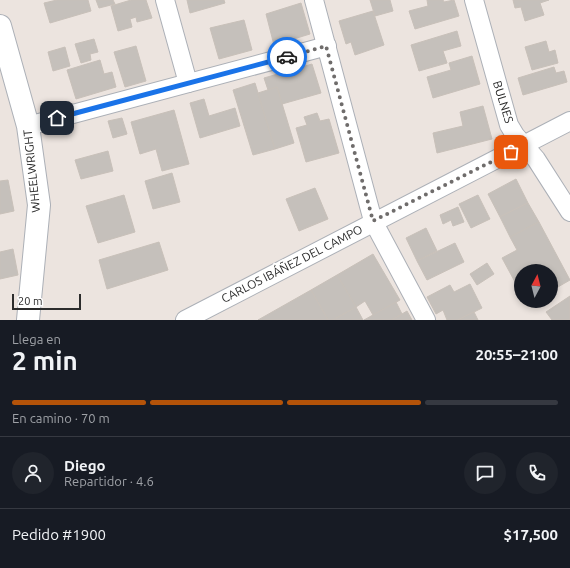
<!DOCTYPE html>
<html lang="es">
<head>
<meta charset="utf-8">
<style>
	body { margin:0; font-family:Ubuntu,sans-serif; background:#20242c; color:#f1f3f6; height:100vh; display:flex; flex-direction:column; font-size:15px; white-space:nowrap }
	* { box-sizing:border-box; margin:0 }
	p { font-size:13px; color:#9ea1a6 }
	.icon { flex:none; width:22px; height:22px; fill:none; stroke:currentColor; stroke-width:2; stroke-linecap:round; stroke-linejoin:round }
	.map { position:relative; height:320px; overflow:hidden }
	.sheet { display:flex; flex-direction:column; background:#171b24; flex:1 }
	.sheet>* { flex:none }
	.needle { width:26px; rotate:7deg }
	.fabs { position:absolute; left:514px; top:264px; display:grid; gap:8px }
	.fabs a { display:grid; place-items:center; width:44px; height:44px; border-radius:50%; background:#171b24; box-shadow:0 2px 6px #0003; font-size:20px }
	.scale { position:absolute; left:12px; bottom:10px; width:69px; box-sizing:border-box; padding-left:4px; border:2px solid #2c2c2c; border-top:0; font-size:11px; line-height:14px; white-space:nowrap; color:#2c2c2c; -webkit-text-stroke:3px #fff; paint-order:stroke }
	.pin { position:absolute; display:grid; place-items:center; width:34px; height:34px; color:#fff; margin:-17px; border-radius:8px; box-shadow:0 2px 6px #0006 }
	.courier { position:absolute; display:grid; place-items:center; width:40px; height:40px; margin:-20px; border:3px solid #1a73e8; border-radius:50%; background:#fff; color:#222; box-shadow:0 1px 5px #0007 }
	.summary em { font-style:normal; font-weight:600 }
	.summary div { display:flex; flex-direction:column-reverse }
	.summary { display:flex; align-items:center; justify-content:space-between; height:68px; padding:0 12px }
	h1 { font-size:26px; font-weight:600; line-height:30px }
	.bar { display:grid; grid-template-columns:repeat(4,1fr); gap:6px 4px; align-content:center; height:48px; padding:0 12px }
	.bar i { height:5px; border-radius:3px; background:#363941 }
	.bar .on { background:#b45309 }
	.bar p { grid-column:span 4 }
	.line { display:flex; align-items:center; gap:10px; padding:0 12px; border-top:1px solid #363941 }
	.line div { flex:1 }
	.round { display:grid; place-items:center; flex:none; width:42px; height:42px; border-radius:21px; background:#20242c }
	.map>svg:first-child { display:block }
	.building { fill:#c5c0bb; stroke:#c8c0b9 }
	.lines { fill:none; stroke-linecap:round; stroke-linejoin:round }
	.minor-casing { stroke:#acb0b7; stroke-width:20 }
	.secondary-casing { stroke:#acb0b7; stroke-width:24 }
	.minor { stroke:#fff; stroke-width:18 }
	.secondary { stroke:#fff; stroke-width:22 }
	.done { stroke:#6f6c6b; stroke-width:4; stroke-dasharray:0 7.2 }
	.route { stroke:#1a73e8; stroke-width:5 }
	.labels { text-anchor:middle; stroke-width:4; stroke-linejoin:round; paint-order:stroke }
	.street-label { font-size:12px; fill:#2c2c2c; stroke:#fff }
</style>
</head>
<body>
<div class="map">
<svg width="570" height="320" viewBox="0 0 570 320">
	<rect width="100%" height="100%" fill="#ece4df"/>
	<!-- building -->
	<g class="building">
		<polygon points="57,0 88,0 91,11 50,23 44,3"/>
		<polygon points="96,0 113,0 115,4 99,8"/>
		<polygon points="131,0 146,0 152,18 137,22 136,17 130,19 132,27 118,31 111,6"/>
		<polygon points="187,0 224,0 225,3 190,13"/>
		<polygon points="370,0 390,0 393,11 375,16"/>
		<polygon points="427,0 443,0 444,2 454,0 459,16 415,29 409,11 428,6"/>
		<polygon points="513,0 549,0 540,3 544,15 525,21 521,7 515,8"/>
		<polygon points="301,3 310,34 274,45 266,14"/>
		<polygon points="373,11 384,45 355,55 351,42 346,44 339,21"/>
		<polygon points="244,20 252,50 219,59 210,28"/>
		<polygon points="457,31 461,46 443,51 447,63 419,71 411,45"/>
		<polygon points="94,39 98,52 90,54 91,60 81,63 75,44"/>
		<polygon points="546,41 549,52 555,50 558,63 532,70 525,47"/>
		<polygon points="136,46 146,81 125,87 114,52"/>
		<polygon points="65,47 70,66 53,71 48,52"/>
		<polygon points="472,56 480,84 433,98 427,77 451,70 449,63"/>
		<polygon points="100,60 104,74 112,72 116,87 76,99 67,70"/>
		<polygon points="312,64 321,93 282,104 277,87 268,90 264,78"/>
		<polygon points="554,67 556,73 564,71 567,82 523,95 518,78"/>
		<polygon points="255,83 275,149 253,155 233,90"/>
		<polygon points="277,87 294,143 275,149 258,93"/>
		<polygon points="204,99 209,116 235,108 240,126 200,138 190,103"/>
		<polygon points="483,106 492,139 437,153 433,133 463,126 460,112"/>
		<polygon points="174,110 189,164 162,171 156,149 140,154 131,122"/>
		<polygon points="317,113 320,121 329,119 339,153 306,162 296,128 307,125 304,117"/>
		<polygon points="122,118 127,134 113,138 108,121"/>
		<polygon points="108,151 113,171 81,179 75,160"/>
		<polygon points="172,173 180,202 153,209 145,181"/>
		<polygon points="516,179 528,203 500,217 488,194"/>
		<polygon points="8,180 14,211 0,214 0,181"/>
		<polygon points="315,188 328,219 299,231 286,199"/>
		<polygon points="124,195 135,232 98,243 86,206"/>
		<polygon points="478,195 490,219 471,228 459,204"/>
		<polygon points="528,203 539,222 510,237 500,217"/>
		<polygon points="458,207 464,222 453,226 451,220 443,224 440,215"/>
		<polygon points="539,222 570,280 551,291 551,271 521,271 521,279 515,282 502,258 517,250 510,237"/>
		<polygon points="426,228 437,251 417,261 406,238"/>
		<polygon points="159,242 168,270 107,289 99,260"/>
		<polygon points="455,243 464,262 427,280 417,261"/>
		<polygon points="13,249 18,275 0,279 0,252"/>
		<polygon points="373,254 400,300 373,315 365,301 356,307 337,275"/>
		<polygon points="487,263 494,274 477,285 470,274"/>
		<polygon points="337,275 356,307 333,320 328,320 311,290"/>
		<polygon points="470,284 482,308 458,320 447,320 443,310 436,314 427,297 450,285 454,292"/>
		<polygon points="311,290 328,320 258,320"/>
		<polygon points="570,296 570,320 552,320 546,312"/>
		<polygon points="396,302 402,314 392,320 364,320"/>
		<polygon points="356,307 363,320 333,320"/>
		<polygon points="407,311 412,320 392,320"/>
		<polygon points="474,312 478,320 458,320"/>
	</g>
	<g class="lines">
		<defs>
			<g id="minor">
				<polyline points="165,0 188,83"/>
				<polyline points="314,0 373,221 426,320"/>
				<polyline points="474,0 509,125 515,135 536,159 570,212"/>
				<polyline points="28,126 327,46"/>
				<polyline points="185,320 570,121"/>
			</g>
			<polyline id="secondary" points="0,26 28,126 39,205 28,320"/>
		</defs>
		<!-- minor casing -->
		<use href="#minor" class="minor-casing"/>
		<!-- secondary casing -->
		<use href="#secondary" class="secondary-casing"/>
		<!-- minor -->
		<use href="#minor" class="minor"/>
		<!-- secondary -->
		<use href="#secondary" class="secondary"/>
	</g>
	<g class="lines">
		<!-- done -->
		<polyline class="done" points="287,57 326,46 373,221 511,152"/>
		<!-- route -->
		<polyline class="route" points="57,118 287,57"/>
	</g>
	<g class="labels">
		<!-- street labels -->
		<g class="street-label">
			<text transform="translate(503 102) rotate(73)" y="4">BULNES</text>
			<text transform="translate(32 171) rotate(-96)" y="4">WHEELWRIGHT</text>
			<text transform="translate(292 264) rotate(-27)" y="4">CARLOS IBÁÑEZ DEL CAMPO</text>
		</g>
	</g>
</svg>
<div class="fabs">
<a><svg class="needle" viewBox="-14 -14 28 28"><path d="M0-13l5 13h-10z" fill="#e53935"/><path d="M0 13l5-13h-10z" fill="#9ea1a6"/></svg></a>
</div>
<div class="scale">20 m</div>
<div class="pin" style="left:511px;top:152px;background:#ea580c"><svg class="icon" aria-label="bag" viewBox="0 0 24 24"><path d="M5 8h14l-1 12H6zM9 8a3 3 0 0 1 6 0"/></svg></div>
<div class="pin" style="left:57px;top:118px;background:#1f2937"><svg class="icon" aria-label="home" viewBox="0 0 24 24"><path d="M3 11l9-7 9 7M6 9v11h12V9"/></svg></div>
<div class="courier" style="left:287px;top:57px"><svg class="icon" aria-label="car" viewBox="0 0 24 24"><path d="M5 17H2v-5l4-1 3-4h7l3 4 3 1v5h-3M9 17h6M6 11h13"/><circle cx="7" cy="17" r="2"/><circle cx="17" cy="17" r="2"/></svg></div>
</div>
<section class="sheet">
<div class="summary"><div><h1>2 min</h1><p>Llega en</p></div><em>20:55–21:00</em></div>
<div class="bar"><i class="on"></i><i class="on"></i><i class="on"></i><i></i><p>En camino · 70 m</p></div>
<div class="line" style="height:72px"><a class="round"><svg class="icon" aria-label="person" viewBox="0 0 24 24"><circle cx="12" cy="8" r="4"/><path d="M4 21q1-7 8-7t8 7"/></svg></a><div><b>Diego</b><p>Repartidor · 4.6</p></div><a class="round"><svg class="icon" aria-label="chat" viewBox="0 0 24 24"><path d="M4 5h16v11H9l-5 4z"/></svg></a><a class="round"><svg class="icon" aria-label="phone" viewBox="0 0 24 24"><path d="M5 4h4l2 5-3 2q2 4 5 5l2-3 5 2v4C11 20 4 13 5 4z"/></svg></a></div>
<div class="line" style="height:52px"><div>Pedido #1900</div><b>$17,500</b></div>
</section>
</body>
</html>
